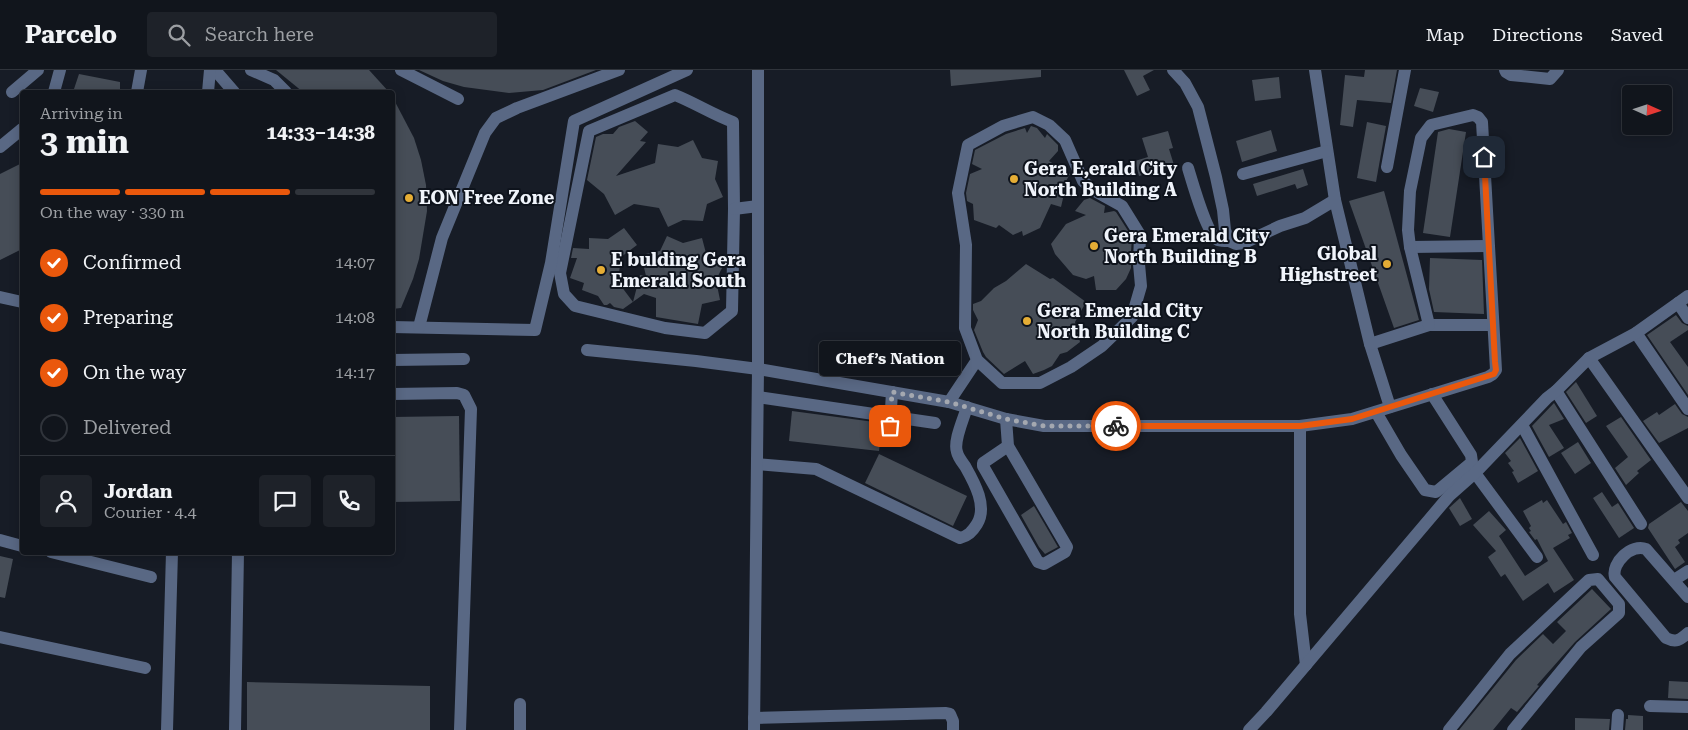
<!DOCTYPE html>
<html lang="en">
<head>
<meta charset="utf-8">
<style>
	body { margin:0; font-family:"Roboto Serif",serif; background:#1e2229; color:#f1f3f6; height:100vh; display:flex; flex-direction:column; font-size:19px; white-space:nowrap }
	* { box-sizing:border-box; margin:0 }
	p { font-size:16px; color:#9c9fa3 }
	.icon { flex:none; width:28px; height:28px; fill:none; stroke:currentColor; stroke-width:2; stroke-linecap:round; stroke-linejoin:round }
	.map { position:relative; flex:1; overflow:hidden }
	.drawer { position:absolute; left:20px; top:20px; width:375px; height:465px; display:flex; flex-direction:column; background:#11151c; border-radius:5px; box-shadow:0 2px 12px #0003,0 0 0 1px #30343b }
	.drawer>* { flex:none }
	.needle { width:32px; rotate:93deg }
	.tools { position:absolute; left:1622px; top:15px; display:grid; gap:10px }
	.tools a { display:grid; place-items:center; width:50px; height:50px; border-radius:5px; background:#11151c; box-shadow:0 2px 12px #0003,0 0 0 1px #30343b; font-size:25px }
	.pin { position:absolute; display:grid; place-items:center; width:42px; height:42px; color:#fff; margin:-21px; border-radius:10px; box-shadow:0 2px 8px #0006 }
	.courier { position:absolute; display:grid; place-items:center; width:50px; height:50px; margin:-25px; border:4px solid #ea580c; border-radius:50%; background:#fff; color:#222; box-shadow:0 1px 6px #0007 }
	.bubble { position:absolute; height:35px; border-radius:5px; background:#11151c; box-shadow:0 2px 12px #0003,0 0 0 1px #30343b; font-size:16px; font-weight:700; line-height:35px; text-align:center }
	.head em { font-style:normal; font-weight:700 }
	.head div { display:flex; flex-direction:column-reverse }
	.head { display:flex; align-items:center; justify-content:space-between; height:85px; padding:0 20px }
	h1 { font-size:32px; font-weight:700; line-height:38px }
	.bar { display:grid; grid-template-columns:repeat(4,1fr); gap:8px 5px; align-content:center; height:60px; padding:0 20px }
	.bar i { height:6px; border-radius:4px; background:#30343b }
	.bar .active { background:#ea580c }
	.bar p { grid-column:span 4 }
	.line { display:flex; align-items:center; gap:12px; padding:0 20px; border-top:1px solid #30343b }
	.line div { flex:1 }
	.round { display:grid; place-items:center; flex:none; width:52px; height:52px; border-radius:5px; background:#1e2229 }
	ol { padding:0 20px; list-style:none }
	li { display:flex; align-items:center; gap:15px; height:55px }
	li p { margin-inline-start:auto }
	li .icon { padding:5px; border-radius:50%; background:#ea580c; color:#fff; stroke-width:4 }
	li:last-child { color:#9c9fa3 }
	li i { width:28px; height:28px; border:2px solid #30343b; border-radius:50% }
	header { display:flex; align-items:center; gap:30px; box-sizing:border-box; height:70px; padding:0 25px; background:#11151c; border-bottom:1px solid #30343b }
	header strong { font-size:24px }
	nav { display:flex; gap:28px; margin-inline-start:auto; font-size:18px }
	.search { width:350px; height:45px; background:#1e2229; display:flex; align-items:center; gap:12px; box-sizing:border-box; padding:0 18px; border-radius:5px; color:#9c9fa3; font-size:19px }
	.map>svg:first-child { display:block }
	.building { fill:#464d57 }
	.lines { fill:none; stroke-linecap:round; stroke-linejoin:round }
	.minor { stroke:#596884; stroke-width:12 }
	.done { stroke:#a4a8b0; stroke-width:5; stroke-dasharray:0 9 }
	.route { stroke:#ea580c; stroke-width:6 }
	.poi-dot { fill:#e5ad35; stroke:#0e131c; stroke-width:2 }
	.labels { text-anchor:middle; stroke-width:4; stroke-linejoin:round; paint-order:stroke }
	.poi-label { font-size:18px; font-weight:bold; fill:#f0f4fb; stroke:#0e131c; text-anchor:start }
</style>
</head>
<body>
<header>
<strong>Parcelo</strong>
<div class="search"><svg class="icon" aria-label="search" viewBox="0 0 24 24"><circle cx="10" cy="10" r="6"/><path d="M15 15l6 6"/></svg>Search here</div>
<nav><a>Map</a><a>Directions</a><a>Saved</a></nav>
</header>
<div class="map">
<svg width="1688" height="660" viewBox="0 0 1688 660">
	<rect width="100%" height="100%" fill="#171c26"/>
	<!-- building -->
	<g class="building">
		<polygon points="276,0 369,0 389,22 303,22"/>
		<polygon points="419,0 596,0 543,20 509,23 464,17 443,11"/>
		<polygon points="950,0 1041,0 1041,7 951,16"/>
		<polygon points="1124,0 1154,0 1143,6 1150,20 1137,26"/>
		<polygon points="1365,0 1397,0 1391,33 1357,30 1353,57 1340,55 1345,5 1364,7"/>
		<polygon points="79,4 120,12 120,22 73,22"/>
		<polygon points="1279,7 1281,28 1255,31 1252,10"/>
		<polygon points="1420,18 1439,22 1433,42 1414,36"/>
		<polygon points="392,26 414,68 421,90 426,115 427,141 419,189 413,209 401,238 392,239"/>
		<polygon points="635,51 648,62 640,71 646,72 616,106 655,93 658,74 678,77 693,70 702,88 718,91 715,109 723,127 707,134 703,151 683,150 668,157 659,138 634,134 615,145 604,124 587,110 596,67 603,64 613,64 619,57"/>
		<polygon points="1367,52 1386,56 1376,112 1357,108"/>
		<polygon points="1031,56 1037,58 1045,68 1047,64 1058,75 1058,81 1049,91 1070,104 1062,118 1065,120 1061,137 1051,134 1040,158 1023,166 1022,161 1013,165 999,155 996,158 974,150 973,134 967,131 966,123 970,104 982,99 972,94 975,80 1006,64 1025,58 1027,63"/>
		<polygon points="1449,59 1466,62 1450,167 1423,163 1438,62"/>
		<polygon points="1271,60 1277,81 1242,92 1236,71"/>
		<polygon points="1168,61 1173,78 1169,79 1174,95 1139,106 1135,91 1148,87 1142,68"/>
		<polygon points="22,93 22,179 0,190 0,104"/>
		<polygon points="1303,99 1308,115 1297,119 1295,114 1257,126 1253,114"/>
		<polygon points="1384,121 1419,250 1394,258 1349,131"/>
		<polygon points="1090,128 1105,136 1104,143 1114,141 1116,142 1132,167 1131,182 1127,182 1131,191 1131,198 1126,209 1116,220 1096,220 1094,206 1086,209 1073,205 1055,184 1051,174 1066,154 1086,145 1075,141 1084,130"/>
		<polygon points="624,158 637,175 621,187 618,212 633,232 640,205 646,206 641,185 660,181 667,166 683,173 702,168 707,187 724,194 716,210 720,230 702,234 698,254 656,247 656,228 644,224 623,239 614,237 610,233 607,235 604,235 598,226 582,220 584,213 570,208 577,188 571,188 573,178 589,179 589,168 608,169"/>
		<polygon points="1430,188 1482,190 1484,244 1434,242 1429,219"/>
		<polygon points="1026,194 1050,209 1053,208 1086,232 1075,252 1080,272 1067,282 1060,284 1052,296 1044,300 1033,304 1025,291 1004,304 986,287 983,282 974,260 978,250 973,240 973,234 981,231 994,218 1006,211"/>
		<polygon points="1676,245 1682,253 1688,256 1688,260 1670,272 1688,297 1688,325 1647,265"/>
		<polygon points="1576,312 1597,346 1586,353 1566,322"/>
		<polygon points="1554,333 1564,349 1549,355 1564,378 1549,387 1532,356"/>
		<polygon points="1675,334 1682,344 1688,347 1688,358 1659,373 1643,351 1657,342 1659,345"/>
		<polygon points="792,341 882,353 879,381 789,371"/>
		<polygon points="459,346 460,431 392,432 392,347"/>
		<polygon points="1621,347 1651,390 1637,401 1639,403 1626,415 1615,398 1628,387 1606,356"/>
		<polygon points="1520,368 1538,401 1518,413 1512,402 1514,401 1508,393 1511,391 1505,383"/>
		<polygon points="1578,372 1591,393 1575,404 1561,383"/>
		<polygon points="879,384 967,426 953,456 865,413"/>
		<polygon points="1602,422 1612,437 1618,433 1634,458 1619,468 1593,428"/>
		<polygon points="1460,428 1472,449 1460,456 1449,438"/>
		<polygon points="1542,430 1543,433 1547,430 1563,454 1566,452 1572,463 1568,465 1570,468 1553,478 1574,510 1554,523 1548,513 1523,531 1505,504 1501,507 1488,487 1496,481 1473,455 1489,441 1506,460 1499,466 1525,506 1548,491 1537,469 1535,470 1529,462 1531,461 1529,458 1531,456 1523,441"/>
		<polygon points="1681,432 1688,441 1688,463 1678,470 1680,473 1675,477 1685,492 1675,499 1648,458 1649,454"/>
		<polygon points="1034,436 1058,477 1045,484 1039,477 1021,445"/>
		<polygon points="0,486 13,489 5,528 0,527"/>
		<polygon points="1592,519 1611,539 1575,572 1537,615 1539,616 1517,642 1511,638 1493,660 1459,660 1516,590 1543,564 1553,574 1566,561 1557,552"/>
		<polygon points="1669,611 1688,612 1688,629 1668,628"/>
		<polygon points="247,612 430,616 430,660 247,660"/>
		<polygon points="1628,645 1643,646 1643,660 1625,660 1626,649 1628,649"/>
		<polygon points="1575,648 1610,649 1609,660 1575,660"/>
	</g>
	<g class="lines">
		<!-- minor -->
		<g class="minor">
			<polyline points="215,0 234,22"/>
			<polyline points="251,0 274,10 286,22"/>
			<polyline points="401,0 458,29"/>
			<polyline points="1173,0 1185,13 1198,37 1216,107 1223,140 1225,160 1229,171 1236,174 1244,173 1280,156 1305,148 1335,130"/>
			<polyline points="1315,0 1335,130 1370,274 1390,337"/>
			<polyline points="1505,0 1506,2 1511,5 1550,9 1558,0"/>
			<polyline points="12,22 38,0"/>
			<polyline points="54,22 60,0"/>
			<polyline points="137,22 141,0"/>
			<polyline points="208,22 210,0"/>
			<path d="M675,25C695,33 712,44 733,52L734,139L732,241L705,263L665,258L575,236L564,224L560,203L589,61Z"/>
			<polyline points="0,77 22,59"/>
			<polyline points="1387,97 1405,0"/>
			<path d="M1188,98C1192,111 1207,165 1218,170C1221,171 1226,171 1229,171"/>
			<polyline points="1243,104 1327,81"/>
			<polyline points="734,139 758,136"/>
			<polyline points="1410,177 1488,176"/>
			<polyline points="0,227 22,232"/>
			<polyline points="1678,233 1688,248"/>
			<polyline points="392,257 535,260 551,193 574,51 687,0"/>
			<polyline points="419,257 442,168 485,63 496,48 517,38 619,0"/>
			<polyline points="1636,263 1688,339"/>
			<polyline points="1370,274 1429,255 1493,255"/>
			<polyline points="587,280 696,291 758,299 949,332 1006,349 1044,356 1300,356 1352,349 1488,307 1493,304 1496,300 1482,52 1478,47 1473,45 1431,55 1421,68 1410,121 1408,160 1410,177 1429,255"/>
			<polyline points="1589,288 1688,428"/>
			<polyline points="392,290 464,289"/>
			<polyline points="1556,321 1641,454"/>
			<polyline points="392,324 457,323 464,325 471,339 460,660"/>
			<polyline points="758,327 935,353"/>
			<polyline points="949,332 977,290 1002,313 1040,313 1071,297 1102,276 1132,247 1141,216 1139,194 1140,165 1122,136 1093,120 1083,111 1065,70 1049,55 1033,47 1003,56 968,75 958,123 966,175 965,258 977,290"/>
			<polyline points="1376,342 1401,385 1425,420 1436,422 1472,392 1471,385 1432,324"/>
			<polyline points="1006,349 1008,376 983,393 983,396 1038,492 1044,494 1065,482 1067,477 1008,376"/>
			<polyline points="1522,355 1593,485"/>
			<polyline points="890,356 892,322"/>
			<polyline points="1300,356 1300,544 1306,595"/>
			<path d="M757,394L816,399L960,468C968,466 972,462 977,454C988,436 974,412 965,396C962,392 958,387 957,382C953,371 964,348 967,337"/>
			<polyline points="1475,403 1537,487"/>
			<polyline points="0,470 22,476"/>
			<polyline points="51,482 151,507"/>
			<polyline points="1674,510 1688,501"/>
			<path d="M1688,527L1646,479C1632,473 1611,493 1615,507L1666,568C1676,573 1680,570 1688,563"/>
			<polyline points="0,567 145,598"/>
			<polyline points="520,634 520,660"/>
			<polyline points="1650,636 1688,637"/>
			<polyline points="754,648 945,643 950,644 953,651 953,660"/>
			<polyline points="167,660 172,482"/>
			<polyline points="235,660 238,482"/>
			<polyline points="754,660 758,299 758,0"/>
			<polyline points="1249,660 1266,642 1449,426 1475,403 1547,328 1556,321 1589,288 1636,263 1688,226"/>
			<polyline points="1449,660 1510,584 1589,510 1598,509 1619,534 1619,543 1581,577 1513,660"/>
			<polyline points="1617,660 1618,645"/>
		</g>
	</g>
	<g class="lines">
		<!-- done -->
		<polyline class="done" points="890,356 892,322 949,332 1006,349 1044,356 1116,356"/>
		<!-- route -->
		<polyline class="route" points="1116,356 1300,356 1352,349 1494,304 1496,300 1495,292 1484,87"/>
	</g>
	<!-- markers -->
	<g class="poi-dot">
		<circle cx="1014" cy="109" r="5"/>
		<circle cx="409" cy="128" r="5"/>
		<circle cx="1094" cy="176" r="5"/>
		<circle cx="1387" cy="194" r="5"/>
		<circle cx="601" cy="200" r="5"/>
		<circle cx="1027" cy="251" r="5"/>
	</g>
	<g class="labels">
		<!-- poi labels -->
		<g class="poi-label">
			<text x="1024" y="105">Gera E,erald City<tspan x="1024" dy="21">North Building A</tspan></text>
			<text x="419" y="134">EON Free Zone</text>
			<text x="1104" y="172">Gera Emerald City<tspan x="1104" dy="21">North Building B</tspan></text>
			<text x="1377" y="190" text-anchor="end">Global<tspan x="1377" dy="21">Highstreet</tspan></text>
			<text x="611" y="196">E bulding Gera<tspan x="611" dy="21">Emerald South</tspan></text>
			<text x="1037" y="247">Gera Emerald City<tspan x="1037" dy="21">North Building C</tspan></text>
		</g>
	</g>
</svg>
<div class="tools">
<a><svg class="needle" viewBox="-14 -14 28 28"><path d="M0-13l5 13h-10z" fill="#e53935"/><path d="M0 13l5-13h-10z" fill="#9c9fa3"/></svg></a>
</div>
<div class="pin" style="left:890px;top:356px;background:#ea580c"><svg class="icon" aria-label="bag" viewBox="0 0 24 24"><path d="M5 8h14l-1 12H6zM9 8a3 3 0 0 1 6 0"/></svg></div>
<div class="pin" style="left:1484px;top:87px;background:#1f2937"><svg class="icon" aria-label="home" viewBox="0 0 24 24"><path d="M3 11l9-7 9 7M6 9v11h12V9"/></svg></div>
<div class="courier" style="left:1116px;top:356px"><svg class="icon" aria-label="bike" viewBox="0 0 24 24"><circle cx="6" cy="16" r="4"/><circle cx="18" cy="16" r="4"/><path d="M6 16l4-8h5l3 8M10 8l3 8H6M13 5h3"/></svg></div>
<div class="bubble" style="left:819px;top:271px;width:142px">Chef’s Nation</div>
<section class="drawer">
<div class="head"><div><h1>3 min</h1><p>Arriving in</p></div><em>14:33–14:38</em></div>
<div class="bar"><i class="active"></i><i class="active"></i><i class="active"></i><i></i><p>On the way · 330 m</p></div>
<ol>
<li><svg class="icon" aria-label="check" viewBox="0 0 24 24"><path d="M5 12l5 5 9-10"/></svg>Confirmed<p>14:07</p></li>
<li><svg class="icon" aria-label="check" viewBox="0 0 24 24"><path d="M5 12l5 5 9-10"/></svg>Preparing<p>14:08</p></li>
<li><svg class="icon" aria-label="check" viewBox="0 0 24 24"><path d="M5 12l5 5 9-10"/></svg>On the way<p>14:17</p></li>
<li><i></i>Delivered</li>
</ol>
<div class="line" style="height:90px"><a class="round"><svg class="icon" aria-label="person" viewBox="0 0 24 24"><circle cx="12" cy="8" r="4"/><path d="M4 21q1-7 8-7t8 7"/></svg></a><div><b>Jordan</b><p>Courier · 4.4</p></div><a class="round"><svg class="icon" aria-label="chat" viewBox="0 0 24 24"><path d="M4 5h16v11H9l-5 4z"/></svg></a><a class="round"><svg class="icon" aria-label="phone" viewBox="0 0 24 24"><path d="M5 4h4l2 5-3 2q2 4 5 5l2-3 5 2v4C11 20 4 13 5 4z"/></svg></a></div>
</section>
</div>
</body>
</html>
